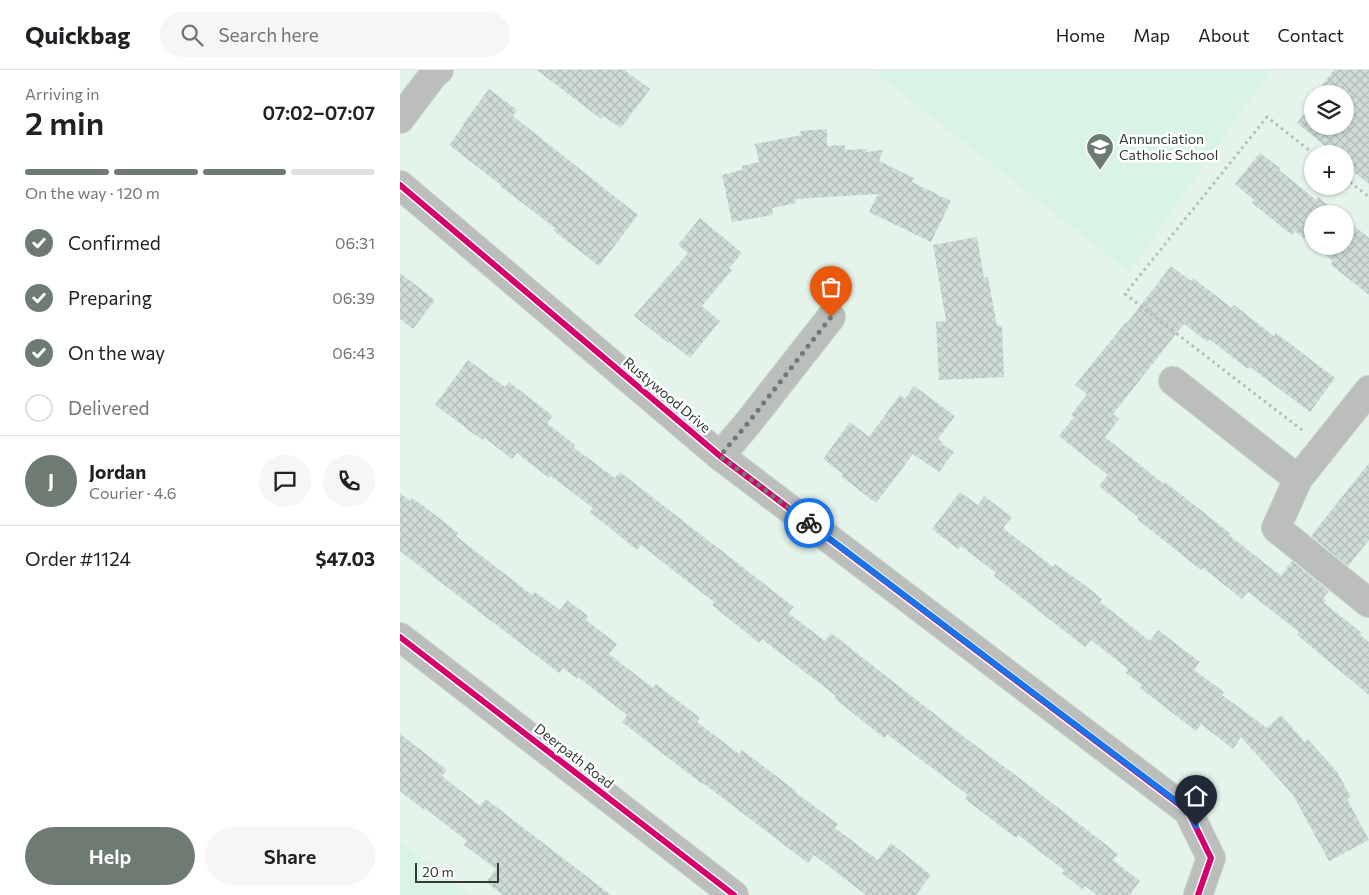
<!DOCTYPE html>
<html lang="en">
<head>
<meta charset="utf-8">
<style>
	body { margin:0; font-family:Commissioner,sans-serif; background:#f6f6f6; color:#202124; height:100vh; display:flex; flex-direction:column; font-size:19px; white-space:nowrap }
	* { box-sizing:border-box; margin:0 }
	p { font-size:16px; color:#757577 }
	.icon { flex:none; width:28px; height:28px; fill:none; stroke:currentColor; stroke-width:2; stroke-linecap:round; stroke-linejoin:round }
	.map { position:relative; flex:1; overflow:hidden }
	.panel { display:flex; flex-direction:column; background:#fff; width:400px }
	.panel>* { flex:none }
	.controls { position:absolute; left:904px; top:15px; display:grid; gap:10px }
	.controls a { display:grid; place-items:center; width:50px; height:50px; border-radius:50%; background:#fff; box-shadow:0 1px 4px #0004; font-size:25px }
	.scale { position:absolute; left:15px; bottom:12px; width:84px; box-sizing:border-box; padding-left:5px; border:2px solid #2f3a33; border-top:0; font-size:14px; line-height:18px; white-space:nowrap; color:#2f3a33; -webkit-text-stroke:4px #fff; paint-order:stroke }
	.pin { position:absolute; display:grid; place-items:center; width:42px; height:42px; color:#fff; margin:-51px -21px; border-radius:50% 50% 50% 0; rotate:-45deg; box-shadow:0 0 5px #0007 }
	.pin .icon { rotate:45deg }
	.courier { position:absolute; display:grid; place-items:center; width:50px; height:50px; margin:-25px; border:4px solid #1a73e8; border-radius:50%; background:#fff; color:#222; box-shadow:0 1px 6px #0007 }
	.summary em { font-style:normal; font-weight:600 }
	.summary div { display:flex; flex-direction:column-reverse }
	.summary { display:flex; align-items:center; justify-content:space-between; height:85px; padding:0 25px }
	h1 { font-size:32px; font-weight:600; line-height:38px }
	.bar { display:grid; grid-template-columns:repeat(4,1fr); gap:8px 5px; align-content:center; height:60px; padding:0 25px }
	.bar i { height:6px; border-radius:4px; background:#e0e0e0 }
	.bar .active { background:#6e7b73 }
	.bar p { grid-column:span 4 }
	.line { display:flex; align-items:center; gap:12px; padding:0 25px; border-top:1px solid #e0e0e0 }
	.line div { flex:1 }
	.round { display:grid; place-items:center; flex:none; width:52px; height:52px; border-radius:26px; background:#f6f6f6 }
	ol { padding:0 25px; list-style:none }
	li { display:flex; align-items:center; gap:15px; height:55px }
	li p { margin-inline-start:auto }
	li .icon { padding:5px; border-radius:50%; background:#6e7b73; color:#fff; stroke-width:4 }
	li:last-child { color:#757577 }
	li i { width:28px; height:28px; border:2px solid #e0e0e0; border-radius:50% }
	.cta { display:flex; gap:10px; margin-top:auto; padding:10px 25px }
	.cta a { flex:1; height:58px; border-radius:30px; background:#6e7b73; color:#fff; font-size:20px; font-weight:600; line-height:58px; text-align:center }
	.cta a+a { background:#f6f6f6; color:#202124 }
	header { display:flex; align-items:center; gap:30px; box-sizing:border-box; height:70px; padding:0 25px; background:#fff; border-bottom:1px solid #e0e0e0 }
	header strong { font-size:24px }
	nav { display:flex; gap:28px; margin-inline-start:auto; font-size:18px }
	.search { width:350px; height:45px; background:#f6f6f6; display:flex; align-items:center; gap:12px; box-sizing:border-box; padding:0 18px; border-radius:28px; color:#757577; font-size:19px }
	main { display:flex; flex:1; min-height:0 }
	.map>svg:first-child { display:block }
	.built { fill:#d9f4e4 }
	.building { fill:url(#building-cross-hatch) }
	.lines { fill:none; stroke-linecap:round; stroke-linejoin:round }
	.minor-casing { stroke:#c5d1ca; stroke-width:30 }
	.path { stroke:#b6bbb7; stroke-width:3; stroke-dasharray:2.5 4; stroke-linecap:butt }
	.minor { stroke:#bbbebb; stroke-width:28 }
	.cycleway-casing { stroke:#fff; stroke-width:9 }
	.cycleway { stroke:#d6006c; stroke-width:6 }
	.done { stroke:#6e7b73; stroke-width:5; stroke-dasharray:0 9 }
	.route { stroke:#1a73e8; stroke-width:6 }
	.labels { text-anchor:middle; stroke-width:5; stroke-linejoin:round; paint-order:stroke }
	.poi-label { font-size:14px; fill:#2f3a33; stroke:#fff; text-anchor:start }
	.street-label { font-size:14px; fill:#2f3a33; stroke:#fff }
</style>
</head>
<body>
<header>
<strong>Quickbag</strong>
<div class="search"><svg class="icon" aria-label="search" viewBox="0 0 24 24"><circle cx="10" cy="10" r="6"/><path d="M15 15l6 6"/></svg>Search here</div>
<nav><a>Home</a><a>Map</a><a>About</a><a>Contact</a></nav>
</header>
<main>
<section class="panel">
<div class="summary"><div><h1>2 min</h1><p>Arriving in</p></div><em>07:02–07:07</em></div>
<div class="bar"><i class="active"></i><i class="active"></i><i class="active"></i><i></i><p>On the way · 120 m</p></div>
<ol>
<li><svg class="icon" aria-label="check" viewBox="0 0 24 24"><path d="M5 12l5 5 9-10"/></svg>Confirmed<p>06:31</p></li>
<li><svg class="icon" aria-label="check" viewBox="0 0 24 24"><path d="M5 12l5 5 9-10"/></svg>Preparing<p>06:39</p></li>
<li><svg class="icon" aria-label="check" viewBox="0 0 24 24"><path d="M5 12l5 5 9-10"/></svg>On the way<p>06:43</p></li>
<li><i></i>Delivered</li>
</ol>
<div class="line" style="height:90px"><b class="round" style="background:#6e7b73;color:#fff">J</b><div><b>Jordan</b><p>Courier · 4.6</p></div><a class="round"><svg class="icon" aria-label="chat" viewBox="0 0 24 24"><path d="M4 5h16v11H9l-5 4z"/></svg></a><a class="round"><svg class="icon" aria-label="phone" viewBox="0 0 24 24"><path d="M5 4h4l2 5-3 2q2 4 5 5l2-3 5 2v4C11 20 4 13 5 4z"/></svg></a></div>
<div class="line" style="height:65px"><div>Order #1124</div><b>$47.03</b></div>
<div class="cta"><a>Help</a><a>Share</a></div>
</section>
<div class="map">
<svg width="969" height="825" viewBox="0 0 969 825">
	<defs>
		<pattern id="building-cross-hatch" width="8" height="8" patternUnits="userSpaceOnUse" patternTransform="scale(1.25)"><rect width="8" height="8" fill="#cedbd7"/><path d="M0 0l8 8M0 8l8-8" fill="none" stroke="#b1bdb9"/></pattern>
	</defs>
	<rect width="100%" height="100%" fill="#e4f4eb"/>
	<!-- built -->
	<g class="built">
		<polygon points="472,0 871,0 729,202"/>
		<polygon points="0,771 70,825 0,825"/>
	</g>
	<!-- building -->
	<g class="building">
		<polygon points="137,0 224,0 250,19 221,58 203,46 201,49"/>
		<polygon points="934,0 969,0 969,114 945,95 945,84 935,84 897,53 912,34 912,56 945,56 945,24 915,24"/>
		<polygon points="89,19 117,40 113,46 238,145 199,196 153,160 155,158 100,116 101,115 49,75 64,55 63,54"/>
		<polygon points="427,59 427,76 445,75 445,80 467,79 467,82 483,80 479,91 514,108 512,112 551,131 531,172 469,142 478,124 395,129 396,133 372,138 373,145 332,152 322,105 342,100 342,96 359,92 355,74 401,65 400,61"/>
		<polygon points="860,83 880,98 879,100 916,130 918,127 939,144 912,144 912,175 895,161 892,165 852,133 854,130 835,114"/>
		<polygon points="300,148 342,183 329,198 332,200 302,236 320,251 290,288 269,271 268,273 234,246 288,183 278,175"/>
		<polygon points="945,149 969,168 969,225 930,194 933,191 914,176 945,176"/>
		<polygon points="577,167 584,208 588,207 597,256 602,256 604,307 539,310 536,252 546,251 533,175"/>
		<polygon points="771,196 791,211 793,208 832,238 834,235 874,266 876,263 935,308 910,342 850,297 848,299 809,269 808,272 784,254 713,344 719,349 705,367 764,414 765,412 831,464 829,465 881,506 892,491 929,521 923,528 926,531 924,533 962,563 960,565 969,572 969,625 897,565 899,562 848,522 842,529 803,498 801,500 737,449 738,447 699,416 708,405 659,366 674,347 671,345 687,324 675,315 726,252 727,253"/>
		<polygon points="0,203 35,230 13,259 0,249"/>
		<polygon points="68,290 105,317 109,312 153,346 147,353 175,375 173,377 215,408 220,402 309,471 394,537 388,543 425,571 431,563 564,667 626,713 718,784 713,790 740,811 730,825 697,825 685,816 682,819 662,803 664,800 618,765 616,768 565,729 568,725 487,664 484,668 434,628 436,626 362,569 359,573 312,535 314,532 241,475 237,480 216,463 190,442 193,438 151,406 149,408 117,383 112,389 85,368 83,370 65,358 65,357 35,335"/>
		<polygon points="514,316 555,346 538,369 543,373 542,374 554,382 539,402 513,384 476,433 442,407 443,404 423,389 450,352 469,367 500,325 505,329"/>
		<polygon points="969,393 969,470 948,496 911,466"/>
		<polygon points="560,422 578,435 584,426 612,447 603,458 653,497 655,494 682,513 702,529 700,532 750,571 758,560 800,592 794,600 824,622 822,625 867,658 881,645 905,672 908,669 937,702 951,727 947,729 969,770 929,791 893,725 841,667 833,679 801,654 796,661 740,618 742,615 726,603 728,599 691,570 685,577 594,506 596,503 561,476 558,479 532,459"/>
		<polygon points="0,423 10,431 12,428 25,437 58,463 56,466 132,525 135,522 160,540 167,530 188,546 186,550 217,574 209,584 253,618 256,614 300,648 297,652 339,684 342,680 396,721 395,722 438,754 435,758 478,790 491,773 531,805 516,825 466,825 414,785 408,793 303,713 302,714 222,652 227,645 178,607 177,609 163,598 159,603 0,481"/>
		<polygon points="0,664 47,700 42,706 80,736 86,729 211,825 103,825 86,812 96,799 64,775 67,771 25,738 24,740 0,721"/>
	</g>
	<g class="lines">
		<defs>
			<g id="minor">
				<polyline points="0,49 34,4 39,0"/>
				<polyline points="0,115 320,386 788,741 811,788 798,825"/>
				<polyline points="773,311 898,409 969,320"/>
				<polyline points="320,386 348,353 431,247"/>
				<polyline points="898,409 876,458 969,533"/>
				<polyline points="0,567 334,825"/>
			</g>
		</defs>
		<!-- minor casing -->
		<use href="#minor" class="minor-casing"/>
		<!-- path -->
		<g class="path">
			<polyline points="945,108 969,127"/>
			<polyline points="902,360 725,224 867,47 914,84"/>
		</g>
		<!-- minor -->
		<use href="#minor" class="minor"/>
		<defs>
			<g id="cycleway">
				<polyline points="0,115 320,386 788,741 811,788 798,825"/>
				<polyline points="0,567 334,825"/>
			</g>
		</defs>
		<!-- cycleway casing -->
		<use href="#cycleway" class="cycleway-casing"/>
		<!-- cycleway -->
		<use href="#cycleway" class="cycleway"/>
	</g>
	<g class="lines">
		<!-- done -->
		<polyline class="done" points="409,453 320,386 348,353 431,247"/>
		<!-- route -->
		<polyline class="route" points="409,453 788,740 796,756"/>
	</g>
	<!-- icons -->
	<defs>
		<symbol id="school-pin" viewBox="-11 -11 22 30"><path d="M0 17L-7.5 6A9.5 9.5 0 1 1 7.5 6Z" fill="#6e7b73" stroke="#fff"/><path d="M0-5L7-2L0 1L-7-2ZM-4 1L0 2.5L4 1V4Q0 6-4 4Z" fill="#fff"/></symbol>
	</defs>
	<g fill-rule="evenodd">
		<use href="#school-pin" x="684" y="61" width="32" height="43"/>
	</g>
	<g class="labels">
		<!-- poi labels -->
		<g class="poi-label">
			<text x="719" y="74">Annunciation<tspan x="719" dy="16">Catholic School</tspan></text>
		</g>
		<!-- street labels -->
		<g class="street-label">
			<text transform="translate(267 325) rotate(40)" y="5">Rustywood Drive</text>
			<text transform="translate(174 686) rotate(38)" y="5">Deerpath Road</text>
		</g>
	</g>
</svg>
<div class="controls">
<a><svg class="icon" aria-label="layers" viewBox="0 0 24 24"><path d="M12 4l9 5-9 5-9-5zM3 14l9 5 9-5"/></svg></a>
<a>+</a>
<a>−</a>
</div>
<div class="scale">20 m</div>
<div class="pin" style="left:431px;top:247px;background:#ea580c"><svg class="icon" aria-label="bag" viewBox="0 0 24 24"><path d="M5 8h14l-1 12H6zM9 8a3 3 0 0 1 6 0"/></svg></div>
<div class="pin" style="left:796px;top:756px;background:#1f2937"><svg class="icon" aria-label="home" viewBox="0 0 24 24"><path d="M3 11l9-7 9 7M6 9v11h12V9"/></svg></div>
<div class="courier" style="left:409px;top:453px"><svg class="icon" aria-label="bike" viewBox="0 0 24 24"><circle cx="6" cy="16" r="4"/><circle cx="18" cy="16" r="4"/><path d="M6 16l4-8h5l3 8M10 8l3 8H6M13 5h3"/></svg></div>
</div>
</main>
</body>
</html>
